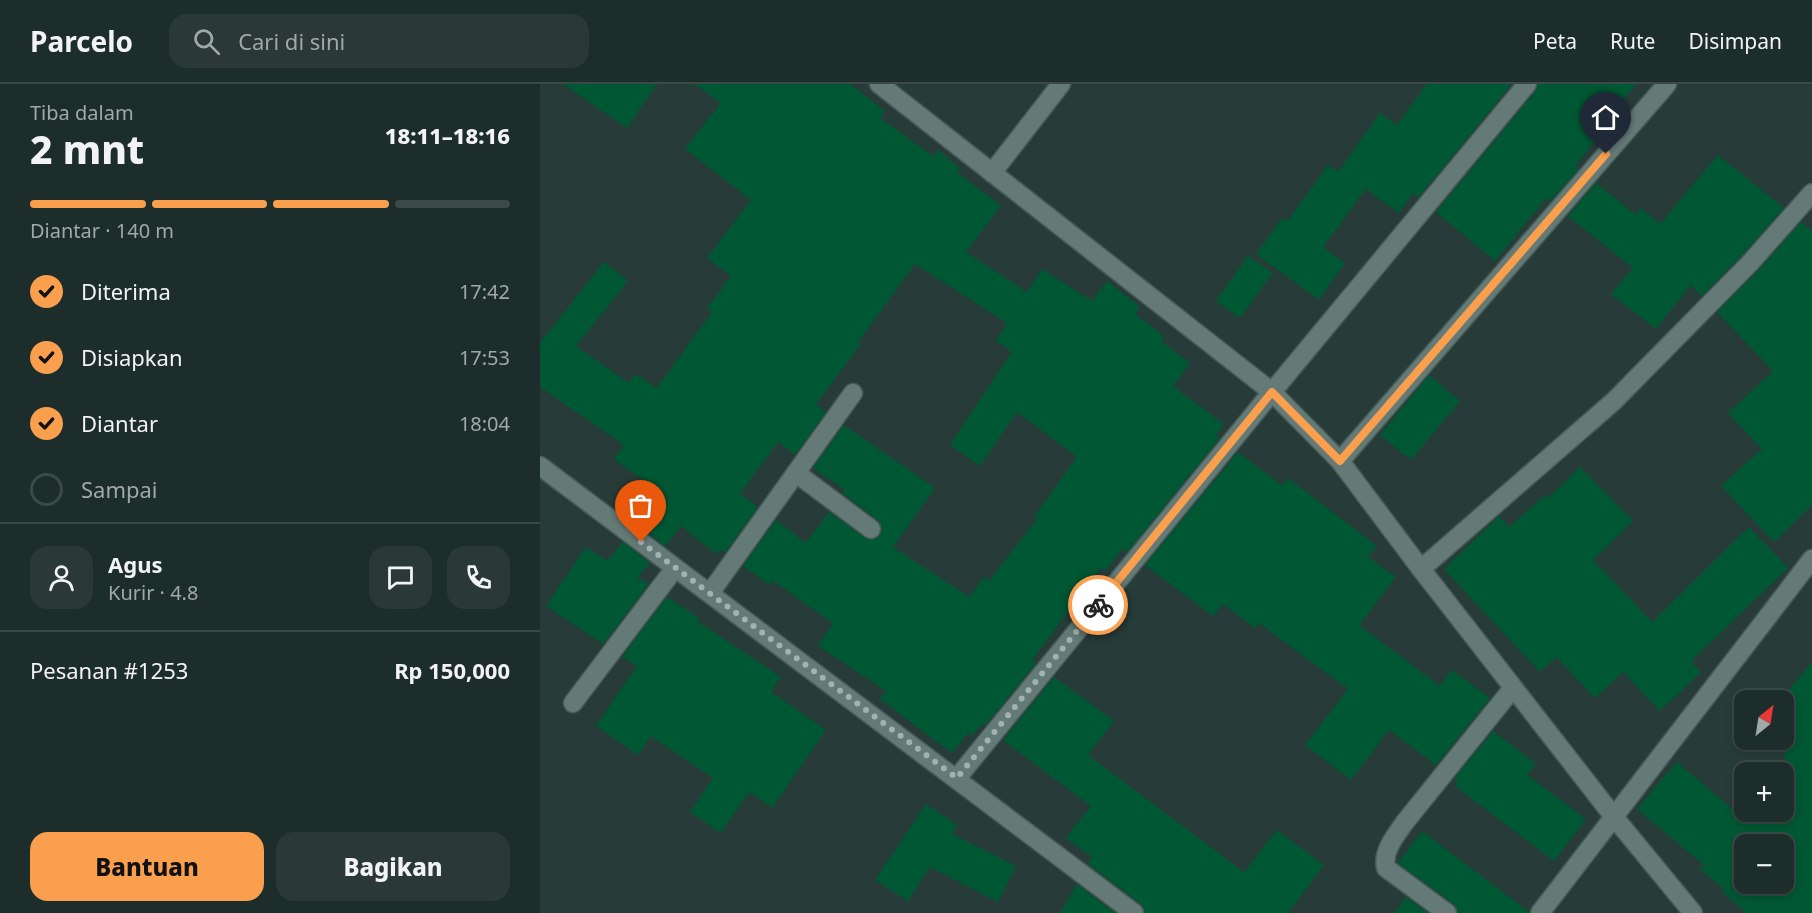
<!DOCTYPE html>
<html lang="id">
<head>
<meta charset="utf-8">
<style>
	body { margin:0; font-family:"Noto Sans",sans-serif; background:#2a3937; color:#f1f3f6; height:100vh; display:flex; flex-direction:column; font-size:22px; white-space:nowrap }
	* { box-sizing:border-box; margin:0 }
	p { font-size:20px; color:#a0a8a9 }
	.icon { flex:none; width:33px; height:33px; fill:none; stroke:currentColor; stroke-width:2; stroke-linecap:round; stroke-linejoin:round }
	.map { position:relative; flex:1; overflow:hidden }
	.panel { display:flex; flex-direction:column; background:#1d2d2b; width:540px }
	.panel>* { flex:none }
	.needle { width:39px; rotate:30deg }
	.fabs { position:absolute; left:1194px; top:606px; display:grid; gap:12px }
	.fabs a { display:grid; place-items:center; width:60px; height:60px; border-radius:12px; background:#1d2d2b; box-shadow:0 3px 9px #0003,0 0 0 2px #3b4947; font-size:30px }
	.pin { position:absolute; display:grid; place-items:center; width:51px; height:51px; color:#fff; margin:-62px -26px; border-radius:50% 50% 50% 0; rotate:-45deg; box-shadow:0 0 6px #0007 }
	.pin .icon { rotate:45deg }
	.courier { position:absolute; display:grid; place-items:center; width:60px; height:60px; margin:-30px; border:4px solid #f99f4d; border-radius:50%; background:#fff; color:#222; box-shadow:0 2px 8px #0007 }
	.summary em { font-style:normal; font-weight:800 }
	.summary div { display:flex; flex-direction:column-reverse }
	.summary { display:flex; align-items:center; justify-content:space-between; height:102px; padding:0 30px }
	h1 { font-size:39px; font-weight:800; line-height:45px }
	.bar { display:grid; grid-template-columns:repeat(4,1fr); gap:9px 6px; align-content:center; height:72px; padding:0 30px }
	.bar i { height:8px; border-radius:4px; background:#3b4947 }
	.bar .on { background:#f99f4d }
	.bar p { grid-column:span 4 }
	.line { display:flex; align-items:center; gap:15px; padding:0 30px; border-top:2px solid #3b4947 }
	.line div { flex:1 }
	.round { display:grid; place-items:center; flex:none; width:63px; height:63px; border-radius:18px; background:#2a3937 }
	ol { padding:0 30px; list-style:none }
	li { display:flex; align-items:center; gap:18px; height:66px }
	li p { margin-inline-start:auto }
	li .icon { padding:6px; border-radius:50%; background:#f99f4d; color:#111; stroke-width:4 }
	li:last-child { color:#a0a8a9 }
	li i { width:33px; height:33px; border:3px solid #3b4947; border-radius:50% }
	.button { display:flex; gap:12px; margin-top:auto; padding:12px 30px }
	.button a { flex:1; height:69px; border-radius:18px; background:#f99f4d; color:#111; font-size:24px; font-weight:800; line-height:69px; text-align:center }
	.button a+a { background:#2a3937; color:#f1f3f6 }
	header { display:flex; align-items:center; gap:36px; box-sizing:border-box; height:84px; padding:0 30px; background:#1d2d2b; border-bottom:2px solid #3b4947 }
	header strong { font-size:28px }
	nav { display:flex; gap:33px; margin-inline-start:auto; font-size:21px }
	.search { width:420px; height:54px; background:#2a3937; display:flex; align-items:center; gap:15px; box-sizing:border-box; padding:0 21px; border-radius:18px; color:#a0a8a9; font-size:22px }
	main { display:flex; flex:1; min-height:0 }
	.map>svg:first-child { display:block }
	.building { fill:#005734; fill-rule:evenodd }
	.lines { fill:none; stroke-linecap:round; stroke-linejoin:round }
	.minor-casing { stroke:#465956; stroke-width:21 }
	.minor { stroke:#637a76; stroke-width:18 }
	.done { stroke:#a2b2af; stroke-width:6; stroke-dasharray:0 10.8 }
	.route { stroke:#f99f4d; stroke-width:8 }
</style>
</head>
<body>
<header>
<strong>Parcelo</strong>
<div class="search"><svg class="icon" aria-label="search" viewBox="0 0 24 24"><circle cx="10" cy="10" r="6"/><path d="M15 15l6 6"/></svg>Cari di sini</div>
<nav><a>Peta</a><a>Rute</a><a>Disimpan</a></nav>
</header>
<main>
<section class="panel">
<div class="summary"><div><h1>2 mnt</h1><p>Tiba dalam</p></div><em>18:11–18:16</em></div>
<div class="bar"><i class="on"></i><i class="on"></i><i class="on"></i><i></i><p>Diantar · 140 m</p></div>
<ol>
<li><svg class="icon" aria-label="check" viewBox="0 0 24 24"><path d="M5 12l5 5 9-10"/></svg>Diterima<p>17:42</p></li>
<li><svg class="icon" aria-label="check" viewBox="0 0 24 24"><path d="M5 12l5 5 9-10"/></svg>Disiapkan<p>17:53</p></li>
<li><svg class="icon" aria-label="check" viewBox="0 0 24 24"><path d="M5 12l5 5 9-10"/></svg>Diantar<p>18:04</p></li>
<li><i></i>Sampai</li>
</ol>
<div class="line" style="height:108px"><a class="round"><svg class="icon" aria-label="person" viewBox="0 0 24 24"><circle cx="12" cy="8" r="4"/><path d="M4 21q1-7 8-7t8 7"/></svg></a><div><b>Agus</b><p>Kurir · 4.8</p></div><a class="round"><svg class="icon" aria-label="chat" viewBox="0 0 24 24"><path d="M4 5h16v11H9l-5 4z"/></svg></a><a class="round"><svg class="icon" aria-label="phone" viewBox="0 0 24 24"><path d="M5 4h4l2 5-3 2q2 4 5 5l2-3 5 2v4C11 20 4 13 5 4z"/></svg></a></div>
<div class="line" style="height:78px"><div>Pesanan #1253</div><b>Rp 150,000</b></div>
<div class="button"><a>Bantuan</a><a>Bagikan</a></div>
</section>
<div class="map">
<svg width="1272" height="829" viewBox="0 0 1272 829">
	<rect width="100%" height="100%" fill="#273c39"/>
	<!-- building -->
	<g class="building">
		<polygon points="23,0 117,0 87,44"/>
		<polygon points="154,0 310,0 345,27 340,34 393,72 398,66 420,84 417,88 461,122 426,168 487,208 502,185 552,217 567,197 600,223 595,230 624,252 621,257 650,279 633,302 684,340 676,351 680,354 587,468 583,464 565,487 561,484 492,576 496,579 445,642 442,640 432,652 428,649 412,669 340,615 346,607 278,562 293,539 233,497 229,501 203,482 236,436 266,459 289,428 325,454 335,455 340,451 342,446 338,436 302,409 305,406 273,384 304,341 395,404 353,463 429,513 444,493 449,497 497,435 494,433 537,373 477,328 440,382 410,361 472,268 456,257 467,239 375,180 318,258 321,260 276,320 286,328 255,371 238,358 200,410 218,423 185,469 180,465 176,470 141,442 125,462 97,441 123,410 74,375 84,361 0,303 0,259 64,178 88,197 36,262 89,299 96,290 117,304 172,228 167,224 191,192 167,174 211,116 145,65 181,19"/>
		<polygon points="887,0 972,0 878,114 873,109 859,129 826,105 783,163 805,179 779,216 716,170 742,134 747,138 788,81 798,88 840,29 857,41"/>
		<polygon points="998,0 1096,0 1056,50 1059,52 1035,82 1039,85 1010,117 1006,114 955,177 896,128 996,7"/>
		<polygon points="1178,71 1244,124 1202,171 1162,212 1151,201 1116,245 1071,210 1093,184 1028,132 1056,99 1096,131 1101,124 1120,140"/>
		<polygon points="1261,138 1272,147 1272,421 1234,458 1181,402 1222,365 1188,329 1233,287 1177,228 1218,187"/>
		<polygon points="708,172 733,189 700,234 676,217"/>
		<polygon points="889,291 920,317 871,376 840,351"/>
		<polygon points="698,368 743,402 748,394 837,462 828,473 856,493 819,541 900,602 912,586 950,614 896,681 849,646 811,696 765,661 808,605 719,539 715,544 683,520 673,532 605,481"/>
		<polygon points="1040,383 1093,437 1053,476 1112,538 1209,443 1248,484 1151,577 1161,588 1120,627 1083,588 1055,614 1016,573 1000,588 904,485 959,432 969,443 1005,411 1008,414"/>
		<polygon points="83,458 110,479 98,493 109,500 63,560 6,522 46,463 67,477"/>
		<polygon points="127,513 159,534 157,537 241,593 231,608 286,646 232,724 209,708 181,749 150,728 173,694 111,652 98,671 56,642 97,582 82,573"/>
		<path d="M1272,578V829H1207L1182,808L1184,805L1160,785L1164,781L1097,725L1137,678L1196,728H1244V612ZM1204,760H1244V800H1204Z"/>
		<polygon points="514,593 574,637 548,671 704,788 737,746 784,781 748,829 605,829 601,820 548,780 552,773 526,754 551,722 463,656"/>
		<polygon points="953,647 996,680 987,691 1046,735 1014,777 915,702 918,698 914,695"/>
		<polygon points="386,720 417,741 412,750 476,782 458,818 390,783 368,817 335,796"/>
		<polygon points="882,747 989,828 989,829 918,829 914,820 858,779"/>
		<polygon points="537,800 575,829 520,829"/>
		<polygon points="866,813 888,829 854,829"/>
	</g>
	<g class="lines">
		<defs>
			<g id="minor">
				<polyline points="339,0 732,308 800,377 881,485 1074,733 1153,829"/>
				<polyline points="452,89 521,0"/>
				<polyline points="800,377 1127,0"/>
				<polyline points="0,382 594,829"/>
				<polyline points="256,389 331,445"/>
				<polyline points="881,485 1074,317 1210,179 1272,109"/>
				<polyline points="170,509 313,309"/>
				<polyline points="33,619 135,484"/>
				<polyline points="417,694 732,308 987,0"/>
				<path d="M907,829L846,784C842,767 856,751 865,738L973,604"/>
				<polyline points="1000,829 1272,475"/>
			</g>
		</defs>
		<!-- minor casing -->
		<use href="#minor" class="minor-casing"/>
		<!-- minor -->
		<use href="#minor" class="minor"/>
	</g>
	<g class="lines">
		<!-- done -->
		<polyline class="done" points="101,458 417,694 558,521"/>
		<!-- route -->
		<polyline class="route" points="558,521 732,308 800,377 1066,70"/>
	</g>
</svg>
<div class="fabs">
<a><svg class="needle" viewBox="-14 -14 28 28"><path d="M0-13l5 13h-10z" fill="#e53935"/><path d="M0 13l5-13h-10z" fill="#a0a8a9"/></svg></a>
<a>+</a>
<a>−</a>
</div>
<div class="pin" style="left:101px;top:458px;background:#ea580c"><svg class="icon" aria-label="bag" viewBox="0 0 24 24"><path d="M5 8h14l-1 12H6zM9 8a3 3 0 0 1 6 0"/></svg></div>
<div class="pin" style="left:1066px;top:70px;background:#1f2937"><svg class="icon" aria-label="home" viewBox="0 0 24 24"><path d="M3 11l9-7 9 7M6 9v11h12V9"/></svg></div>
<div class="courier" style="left:558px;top:521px"><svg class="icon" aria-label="bike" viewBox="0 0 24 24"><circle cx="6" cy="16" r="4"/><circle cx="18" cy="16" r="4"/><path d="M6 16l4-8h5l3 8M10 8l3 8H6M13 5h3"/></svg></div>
</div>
</main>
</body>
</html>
